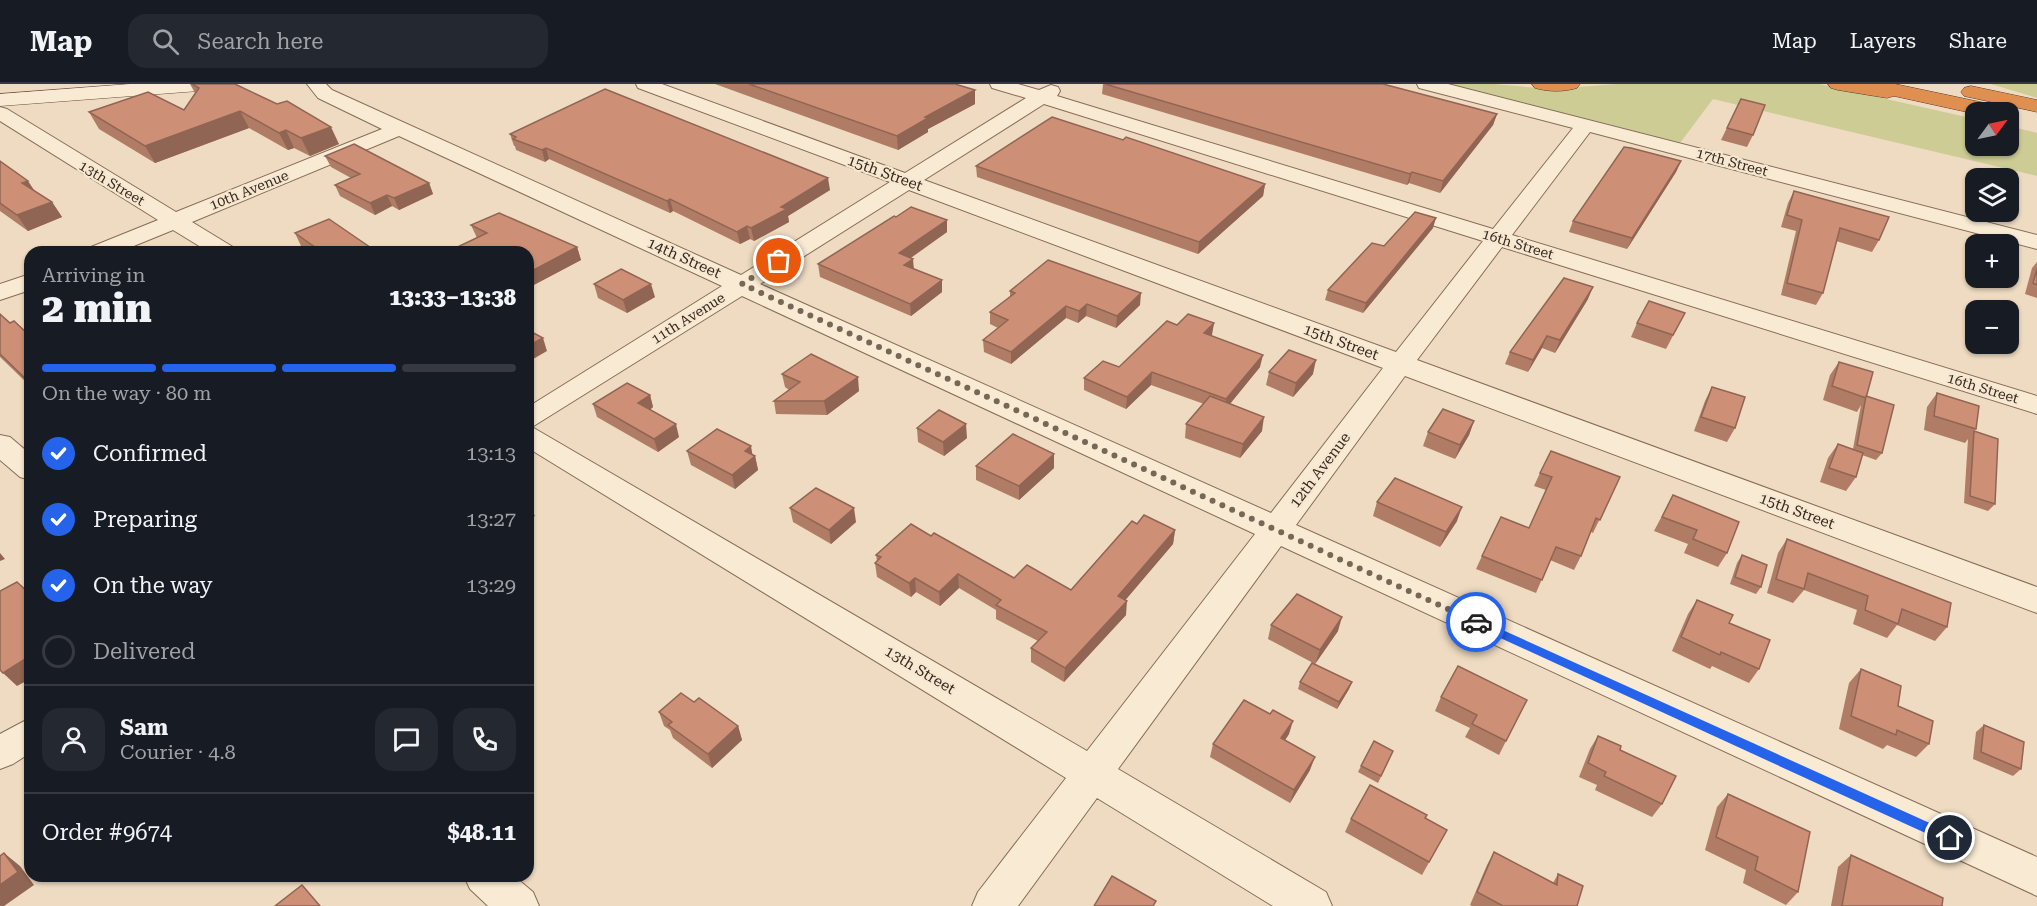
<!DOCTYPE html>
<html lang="en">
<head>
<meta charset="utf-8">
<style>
	body { margin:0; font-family:"Roboto Serif",serif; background:#242831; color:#f1f3f6; height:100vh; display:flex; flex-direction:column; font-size:22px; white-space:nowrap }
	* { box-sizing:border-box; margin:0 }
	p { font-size:20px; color:#9ea1a6 }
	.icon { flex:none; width:33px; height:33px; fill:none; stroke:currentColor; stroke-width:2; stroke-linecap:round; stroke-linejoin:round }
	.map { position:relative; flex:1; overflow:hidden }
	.details { position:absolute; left:24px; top:162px; width:510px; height:636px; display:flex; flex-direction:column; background:#171b24; border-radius:18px; box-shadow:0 2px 4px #0004 }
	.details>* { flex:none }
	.needle { width:39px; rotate:57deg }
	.fabs { position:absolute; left:1965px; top:18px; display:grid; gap:12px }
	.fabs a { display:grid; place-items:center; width:54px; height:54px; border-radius:12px; background:#171b24; box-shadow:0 2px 4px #0004; font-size:30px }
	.pin { position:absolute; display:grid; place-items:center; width:51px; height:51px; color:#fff; margin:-26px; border:3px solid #fff; border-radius:50%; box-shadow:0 2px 6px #0007 }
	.courier { position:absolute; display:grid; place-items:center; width:60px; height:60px; margin:-30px; border:4px solid #2563eb; border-radius:50%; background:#fff; color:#222; box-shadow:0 2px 8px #0007 }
	.head em { font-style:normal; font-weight:800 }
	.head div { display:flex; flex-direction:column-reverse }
	.head { display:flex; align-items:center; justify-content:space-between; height:102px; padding:0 18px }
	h1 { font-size:39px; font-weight:800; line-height:45px }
	.bar { display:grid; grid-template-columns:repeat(4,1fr); gap:9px 6px; align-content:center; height:72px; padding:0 18px }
	.bar i { height:8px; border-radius:4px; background:#363941 }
	.bar .current { background:#2563eb }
	.bar p { grid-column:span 4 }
	.line { display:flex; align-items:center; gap:15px; padding:0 18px; border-top:2px solid #363941 }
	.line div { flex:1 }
	.round { display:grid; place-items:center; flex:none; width:63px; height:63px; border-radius:18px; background:#242831 }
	ol { padding:0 18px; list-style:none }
	li { display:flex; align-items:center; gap:18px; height:66px }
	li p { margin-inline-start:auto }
	li .icon { padding:6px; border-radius:50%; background:#2563eb; color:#fff; stroke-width:4 }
	li:last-child { color:#9ea1a6 }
	li i { width:33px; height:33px; border:3px solid #363941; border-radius:50% }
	header { display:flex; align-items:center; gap:36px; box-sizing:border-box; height:84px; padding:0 30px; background:#171b24; border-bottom:2px solid #363941 }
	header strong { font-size:28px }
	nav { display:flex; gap:33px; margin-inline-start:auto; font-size:21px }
	.search { width:420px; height:54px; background:#242831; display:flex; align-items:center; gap:15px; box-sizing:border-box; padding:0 21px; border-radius:18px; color:#9ea1a6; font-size:22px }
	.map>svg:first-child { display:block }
	.green { fill:#cdcc95 }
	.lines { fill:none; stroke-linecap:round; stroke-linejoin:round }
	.minor-casing { stroke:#886c58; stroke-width:2 }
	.secondary-casing { stroke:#6a4d3c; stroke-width:1 }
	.motorway-casing { stroke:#563b2d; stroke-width:1 }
	.minor { fill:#f9ead4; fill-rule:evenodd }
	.secondary { fill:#f9ead4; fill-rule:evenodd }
	.motorway { fill:#df8f50; fill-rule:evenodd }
	.wall { fill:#b07c65 }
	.shaded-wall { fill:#906553 }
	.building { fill:#cd9076; stroke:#906553; stroke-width:1.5 }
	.route { fill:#2563eb }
	.done { stroke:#786656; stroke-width:6; stroke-dasharray:0 10.8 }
	.labels { text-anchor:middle; stroke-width:4.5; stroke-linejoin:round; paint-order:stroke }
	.far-street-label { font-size:14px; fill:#38271d; stroke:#f6e7d1 }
	.street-label { font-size:15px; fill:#38271d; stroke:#f6e7d1 }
</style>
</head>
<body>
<header>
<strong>Map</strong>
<div class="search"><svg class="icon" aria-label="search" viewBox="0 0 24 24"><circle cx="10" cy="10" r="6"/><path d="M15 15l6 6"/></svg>Search here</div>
<nav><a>Map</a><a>Layers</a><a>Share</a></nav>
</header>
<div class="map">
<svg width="2037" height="822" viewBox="0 0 2037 822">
	<rect width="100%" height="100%" fill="#eedbc1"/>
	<!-- green -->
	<g class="green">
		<polygon points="1443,0 1493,0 1551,5 1617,0 1820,0 1975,35 1976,62 2008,62 2009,42 2037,49 2037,92 1713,15 1680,59 1660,54 1656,55"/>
		<polygon points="1991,0 2037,0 2037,14"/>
	</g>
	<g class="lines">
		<defs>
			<g id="minor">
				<path d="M307,0H326L332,6L741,191L890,98L638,4L636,0H662L905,89L1026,14L992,4L990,0H1018L1039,6L1051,1L1058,3L1060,7L1057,12L1493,145L1573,44L1419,4L1417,0H1448L2037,151V165L1590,48L1512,151L2037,312V330L1502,163L1417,276L2037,503V529L1405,292L1296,441L2037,773V812L1281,462L1118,685L1326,808L1332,822H1273L1097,714L1018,822H972L978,808L1066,694L528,364V323L722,202L399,52L192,138L233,163L237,168H209L173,146L119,168H87L91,163L158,136L0,37V23L7,25L176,128L382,45L318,14ZM1044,20L1483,157L1396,268L924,96ZM909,106L1383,284L1271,429L760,200ZM742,212L1255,450L1087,667L532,343Z"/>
				<polygon points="30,190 30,206 0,216 0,200"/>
				<polygon points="0,351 10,353 30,370 30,396 20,393 0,376"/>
				<polygon points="30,634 30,669 13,680 0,685 0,650"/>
				<polygon points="464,792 514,792 533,808 539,822 488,822 470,805"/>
			</g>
			<polygon id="secondary" points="130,0 222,0 219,4 212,6 0,22 0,10"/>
			<g id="motorway">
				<path d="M1532,0H1580L1577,4C1564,8 1548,8 1535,4Z"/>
				<polygon points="1828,0 1895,0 2004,23 2007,28 1976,30 1894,12 1887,14 1838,6 1831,4"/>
				<polygon points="1971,2 2037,16 2037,28 1964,12 1961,8 1964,4"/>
			</g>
		</defs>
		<!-- minor casing -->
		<use href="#minor" class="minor-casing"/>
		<!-- secondary casing -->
		<use href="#secondary" class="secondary-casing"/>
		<!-- motorway casing -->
		<use href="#motorway" class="motorway-casing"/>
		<!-- minor -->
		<use href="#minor" class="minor"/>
		<!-- secondary -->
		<use href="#secondary" class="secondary"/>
		<!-- motorway -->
		<use href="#motorway" class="motorway"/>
	</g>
	<!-- wall -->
	<g class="wall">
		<polygon points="190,0 235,0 339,60 310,72 294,64 288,66 249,44 155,79 99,45 89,28 184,26 195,9"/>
		<polygon points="715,0 955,0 975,6 975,20 928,45 928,48 898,66"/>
		<polygon points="1103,0 1383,0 1497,30 1493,41 1440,109 1409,99 1407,101 1102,10"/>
		<polygon points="1741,15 1753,51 1747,63 1721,56"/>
		<polygon points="510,50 830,106 788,132 789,138 754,157 750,155 740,160 673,127 670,129 549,75 545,78 516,66 515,62 514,62"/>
		<polygon points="1123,56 1265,100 1263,112 1198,170 977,93 976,82"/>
		<polygon points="325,72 429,99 433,110 399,126 392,122 375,131 340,112 335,101 351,94 331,83"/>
		<polygon points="0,77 36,108 52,118 62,133 28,147 0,127"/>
		<polygon points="1681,77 1676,88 1627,165 1569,148 1573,137"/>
		<polygon points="1794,107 1879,156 1872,168 1836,157 1823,209 1816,221 1781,211 1796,147 1781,143 1788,119"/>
		<polygon points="896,133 947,136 947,148 911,174 914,185 942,196 942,208 911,232 820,193 818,180"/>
		<polygon points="471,141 577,163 581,176 528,204 528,168 477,154"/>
		<polygon points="1433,144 1363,229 1325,216 1328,206 1384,162"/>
		<polygon points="295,149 377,168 310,168 301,162"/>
		<polygon points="2037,178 2037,214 2025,210 2032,184"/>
		<polygon points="594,200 655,213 627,229 598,214"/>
		<polygon points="1010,207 1140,221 1116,244 1086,232 1078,239 1066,234 1011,280 984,268 983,256 998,244 990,240 990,228 1010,213"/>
		<polygon points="1588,215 1555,269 1542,264 1528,288 1505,280 1510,268"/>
		<polygon points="1685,229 1666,265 1631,253 1637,239"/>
		<polygon points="0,230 10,239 30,252 30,302 0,273"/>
		<polygon points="1214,239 1211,252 1260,283 1230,320 1262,347 1240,374 1185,354 1186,340 1204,320 1151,301 1126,325 1084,306 1084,294 1119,283 1177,241"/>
		<polygon points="1839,278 1866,312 1882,369 1876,376 1862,371 1856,393 1846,407 1820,398 1828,374 1838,360 1853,365 1861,321 1857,328 1823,316 1830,291"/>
		<polygon points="1269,288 1313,290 1293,313 1266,301"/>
		<polygon points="782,290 859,307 827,331 776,330 774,317 789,306 785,303"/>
		<polygon points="1712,303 1735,344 1727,358 1694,347 1705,317"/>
		<polygon points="1937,309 1976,345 1974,347 1995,420 1988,427 1964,419 1968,355 1965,359 1924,346 1927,323"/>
		<polygon points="650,311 653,323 650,326 679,353 658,368 597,333 593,320"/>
		<polygon points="1474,337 1469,351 1455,375 1423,362 1428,348"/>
		<polygon points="917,344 967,354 944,372 918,358"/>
		<polygon points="687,367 753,371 755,372 758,386 735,405 691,381"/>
		<polygon points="976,382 1054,384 1019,416 976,396"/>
		<polygon points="1540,389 1620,393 1593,449 1591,448 1581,472 1574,486 1550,476 1536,509 1476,485 1482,472 1529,444 1546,406 1534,402"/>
		<polygon points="1673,411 1727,469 1718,483 1684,469 1688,460 1654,447"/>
		<polygon points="1377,418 1457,437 1440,463 1373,432"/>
		<polygon points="790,424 856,438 831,460 793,438"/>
		<polygon points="1137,440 1175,446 1173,460 1125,516 1126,531 1064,598 1031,578 1031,564 1038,557 996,535 996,526 959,504 940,522 916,508 911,513 877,493 875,479 877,477 876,471 931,452 1014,494 1071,506"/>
		<polygon points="1787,455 1947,543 1935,557 1897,541 1887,554 1853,540 1857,526 1804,506 1793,519 1767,509 1778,469"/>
		<polygon points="1742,471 1761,503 1756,510 1730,500 1737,479"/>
		<polygon points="1697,516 1729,539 1759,585 1749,599 1712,582 1710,585 1672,567 1688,530"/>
		<polygon points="1271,541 1338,547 1315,580 1268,555"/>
		<polygon points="1458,582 1506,657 1499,671 1465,653 1470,644 1435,627 1441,613"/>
		<polygon points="1861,585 1898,622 1929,660 1916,673 1887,661 1883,665 1839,645 1849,599"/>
		<polygon points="1300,598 1352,598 1349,605 1337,625 1298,605"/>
		<polygon points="694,618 738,642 742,656 712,684 673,654 670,646 664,642 659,628"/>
		<polygon points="1984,641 2021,685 2013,692 1973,675 1976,648"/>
		<polygon points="1289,650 1285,656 1310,686 1290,719 1210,673 1213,660"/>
		<polygon points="1598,652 1620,666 1662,720 1652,733 1595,706 1597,701 1579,693 1590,665"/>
		<polygon points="1390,674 1378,699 1358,688 1361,682"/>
		<polygon points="1728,710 1798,808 1786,821 1743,799 1746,786 1705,766 1717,723"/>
		<polygon points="1425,734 1447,746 1422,791 1345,748 1351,735"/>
		<polygon points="1494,768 1553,799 1558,790 1577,822 1472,822 1470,821 1487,781"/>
		<polygon points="1851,771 1942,822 1831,822 1838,783"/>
	</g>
	<!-- shaded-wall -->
	<g class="shaded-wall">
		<polygon points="975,6 975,20 928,45 928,48 898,66 897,52 925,33"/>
		<polygon points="240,27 249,44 155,79 145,62"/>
		<polygon points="1497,30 1493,41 1440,109 1443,97"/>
		<polygon points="331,43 339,60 310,72 301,54"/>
		<polygon points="286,46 294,64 288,66 279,49"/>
		<polygon points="546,64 549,75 545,78 542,66"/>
		<polygon points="1681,77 1676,88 1627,165 1632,154"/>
		<polygon points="1412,88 1409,99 1407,101 1410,90"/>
		<polygon points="828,94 830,106 788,132 789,138 754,157 751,144 781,123"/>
		<polygon points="28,97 38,112 22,99"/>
		<polygon points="429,99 433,110 399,126 394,114"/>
		<polygon points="1265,100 1263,112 1198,170 1199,158"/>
		<polygon points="387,111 392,122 375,131 370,119"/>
		<polygon points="670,115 673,127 670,129 667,117"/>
		<polygon points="52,118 62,133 28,147 17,131"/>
		<polygon points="1436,134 1433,144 1363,229 1366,219"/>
		<polygon points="947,136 947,148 900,181 899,169"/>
		<polygon points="747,142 750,155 740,160 737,148"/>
		<polygon points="577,163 581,176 528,204 528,189"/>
		<polygon points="913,175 914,187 904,181"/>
		<polygon points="942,196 942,208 911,232 910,220"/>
		<polygon points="651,200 655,213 627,229 623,216"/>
		<polygon points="1593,203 1588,215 1555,269 1560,256"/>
		<polygon points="1141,209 1140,221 1116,244 1117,232"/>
		<polygon points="1087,220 1086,232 1078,239 1079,227"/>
		<polygon points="1066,222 1066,234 1011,280 1011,268"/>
		<polygon points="1214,239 1212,251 1203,261 1204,249"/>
		<polygon points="1547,252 1542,264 1528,288 1533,276"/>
		<polygon points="543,254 547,267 528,278 528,262"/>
		<polygon points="1263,271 1260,283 1224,327 1226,315"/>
		<polygon points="1316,276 1313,290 1293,313 1296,299"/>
		<polygon points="1152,288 1151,301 1126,325 1127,313"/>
		<polygon points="858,293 859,307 827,331 824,317"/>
		<polygon points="650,311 653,323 642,331 638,319"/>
		<polygon points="1264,333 1262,347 1240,374 1243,360"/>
		<polygon points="1474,337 1469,351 1455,375 1460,361"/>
		<polygon points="676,340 679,353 658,368 654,355"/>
		<polygon points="966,340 967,354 944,372 943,358"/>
		<polygon points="751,362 753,374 755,372 758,386 735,405 732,391 745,367"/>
		<polygon points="1054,370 1054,384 1019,416 1019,402"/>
		<polygon points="528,418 535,432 528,436"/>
		<polygon points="1462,423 1457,437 1440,463 1446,448"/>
		<polygon points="854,424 856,438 831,460 829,446"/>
		<polygon points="1175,446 1173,460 1117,526 1118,512"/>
		<polygon points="0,469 5,475 0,477"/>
		<polygon points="958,490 959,504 940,522 939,508"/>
		<polygon points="915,494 916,508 911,513 909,499"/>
		<polygon points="1127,517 1126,531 1064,598 1065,584"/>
		<polygon points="1342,533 1338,547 1315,580 1320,566"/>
		<polygon points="30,572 30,595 17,602 3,589"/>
		<polygon points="1352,598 1349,605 1337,625 1339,618"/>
		<polygon points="1293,637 1289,650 1277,668 1281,654"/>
		<polygon points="738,642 742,656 712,684 708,670"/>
		<polygon points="1315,673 1310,686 1290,719 1294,706"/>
		<polygon points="4,769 20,782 34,801 4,822 0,822 0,801"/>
	</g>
	<!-- building -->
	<g class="building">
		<polygon points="192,0 235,0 277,20 287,17 331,43 301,54 286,46 279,49 240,27 145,62 89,28 148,8 184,26 199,4"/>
		<polygon points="749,0 955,0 975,6 925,33 928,34 897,52"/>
		<polygon points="1105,0 1383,0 1497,30 1443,97 1412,88 1410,90"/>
		<polygon points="605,5 828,94 781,123 787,125 751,144 747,142 737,148 670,115 667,117 546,64 542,66 513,55 516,53 510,50"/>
		<polygon points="1741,15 1765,21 1753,51 1727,44"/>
		<polygon points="1052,33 1123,56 1126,53 1265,100 1199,158 976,82"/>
		<polygon points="354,60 429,99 394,114 387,111 370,119 335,101 360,90 325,72"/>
		<polygon points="1624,63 1631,64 1681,77 1632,154 1573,137"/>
		<polygon points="0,77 28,97 22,99 52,118 17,131 0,119"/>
		<polygon points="1794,107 1889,133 1879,156 1840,144 1823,209 1787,199 1802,136 1787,131"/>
		<polygon points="911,123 947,136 899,169 913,175 904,181 942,196 910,220 818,180 894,132 896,133"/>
		<polygon points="1415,128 1436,134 1366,219 1328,206 1372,159 1384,162"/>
		<polygon points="499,129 577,163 528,189 528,168 447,168 487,149 471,141"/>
		<polygon points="329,135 377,168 322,168 295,149"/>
		<polygon points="1048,176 1141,209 1117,232 1087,220 1079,227 1066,222 1011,268 983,256 1008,236 990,228 1015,209 1010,207"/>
		<polygon points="621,185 651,200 623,216 594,200"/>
		<polygon points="2037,185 2037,201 2033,199"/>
		<polygon points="1564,194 1593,203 1560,256 1547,252 1533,276 1510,268"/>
		<polygon points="1649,217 1685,229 1673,251 1637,239"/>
		<polygon points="0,230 10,239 14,237 30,252 30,299 0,270"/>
		<polygon points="1188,230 1214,239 1204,249 1263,271 1226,315 1152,288 1127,313 1084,294 1103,277 1119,283 1167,237 1177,241"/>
		<polygon points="528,246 543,254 528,262"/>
		<polygon points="1289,266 1316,276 1296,299 1269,288"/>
		<polygon points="811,270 858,293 824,317 774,317 800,298 782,290"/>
		<polygon points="1839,278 1873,288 1866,314 1832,302"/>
		<polygon points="627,299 650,311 638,319 676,340 654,355 593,320"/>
		<polygon points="1712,303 1745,313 1735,344 1701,333"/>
		<polygon points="1937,309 1979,322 1976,345 1934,332"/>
		<polygon points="1210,312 1264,333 1243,360 1186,340"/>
		<polygon points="1866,312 1894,321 1882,369 1857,361"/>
		<polygon points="1443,325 1474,337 1460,361 1428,348"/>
		<polygon points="939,326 966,340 943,358 917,344"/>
		<polygon points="717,345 751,362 745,367 755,372 732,391 687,367"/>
		<polygon points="1974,347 1998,355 1995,420 1970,412"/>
		<polygon points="1013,350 1054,370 1019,402 976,382"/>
		<polygon points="1838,360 1863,369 1856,393 1829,384"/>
		<polygon points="1551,367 1620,393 1600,436 1596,434 1581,472 1556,463 1542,496 1482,472 1501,433 1529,444 1552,393 1540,389"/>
		<polygon points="1395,394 1462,423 1446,448 1377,418"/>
		<polygon points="816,404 854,424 829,446 790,424"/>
		<polygon points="1673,411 1739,438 1727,469 1693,455 1697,446 1662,433"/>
		<polygon points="1144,431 1175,446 1118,512 1127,517 1065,584 1031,564 1047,548 996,521 1001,516 958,490 939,508 915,494 909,499 875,479 881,473 876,471 911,440 931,452 934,449 1014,494 1027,481 1071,506 1132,437 1137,440"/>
		<polygon points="1787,455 1951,519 1947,543 1902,525 1898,540 1865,526 1868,512 1808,489 1804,505 1776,495"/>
		<polygon points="1742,471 1767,481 1761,503 1735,493"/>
		<polygon points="17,498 30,510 30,572 3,589 0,586 0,507"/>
		<polygon points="1297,510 1342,533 1320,566 1271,541"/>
		<polygon points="1697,516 1733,531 1729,539 1770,556 1759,585 1721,568 1720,571 1681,553"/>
		<polygon points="1312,579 1352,598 1339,618 1300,598"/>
		<polygon points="1458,582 1527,616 1506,657 1472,640 1477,631 1441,613"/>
		<polygon points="1861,585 1901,602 1898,622 1933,637 1929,660 1897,646 1896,651 1851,632"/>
		<polygon points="681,609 694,618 699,614 738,642 708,670 668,641 672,638 659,628"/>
		<polygon points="1244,616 1270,630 1273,626 1293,637 1281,654 1315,673 1294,706 1213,660"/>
		<polygon points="1984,641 2024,658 2021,685 1981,668"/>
		<polygon points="1598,652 1621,662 1620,666 1676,692 1662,720 1604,692 1606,688 1588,679"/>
		<polygon points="1374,657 1393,667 1381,692 1361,682"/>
		<polygon points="1370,701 1427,731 1425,734 1447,746 1429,778 1351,735"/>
		<polygon points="1728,710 1810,748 1798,808 1755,786 1758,773 1716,753"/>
		<polygon points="1494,768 1557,801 1558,790 1583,802 1577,822 1503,822 1477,808"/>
		<polygon points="4,769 18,788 0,801 0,772"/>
		<polygon points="1851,771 1943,814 1942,822 1842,822"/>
		<polygon points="1112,792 1156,817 1153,822 1094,822"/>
		<polygon points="302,801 320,822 275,822"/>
	</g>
	<!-- route -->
	<polygon class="route" points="1476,534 1954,750 1956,754 1954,758 1945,758 1472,541 1472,535"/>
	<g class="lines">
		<!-- done -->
		<polyline class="done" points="779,177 742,200 1476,538"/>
	</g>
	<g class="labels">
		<!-- far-street labels -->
		<g class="far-street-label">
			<text transform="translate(1732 78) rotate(15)" y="5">17th Street</text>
			<text transform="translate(112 99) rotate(31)" y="5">13th Street</text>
			<text transform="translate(249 106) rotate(-22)" y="5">10th Avenue</text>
			<text transform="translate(1518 160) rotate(17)" y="5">16th Street</text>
			<text transform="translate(688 234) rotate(-32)" y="5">11th Avenue</text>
			<text transform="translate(1983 304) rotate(17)" y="5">16th Street</text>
		</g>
		<!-- street labels -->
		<g class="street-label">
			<text transform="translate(885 89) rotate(20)" y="5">15th Street</text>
			<text transform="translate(684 174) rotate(24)" y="5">14th Street</text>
			<text transform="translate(1341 258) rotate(20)" y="5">15th Street</text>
			<text transform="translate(1320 386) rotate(-53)" y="5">12th Avenue</text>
			<text transform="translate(1797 427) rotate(20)" y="5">15th Street</text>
			<text transform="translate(920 586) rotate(31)" y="5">13th Street</text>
		</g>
	</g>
</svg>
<div class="fabs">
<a><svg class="needle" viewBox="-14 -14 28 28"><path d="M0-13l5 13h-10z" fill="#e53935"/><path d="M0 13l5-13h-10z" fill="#9ea1a6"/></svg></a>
<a><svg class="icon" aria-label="layers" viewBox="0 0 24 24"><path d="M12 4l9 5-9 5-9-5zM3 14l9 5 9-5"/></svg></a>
<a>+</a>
<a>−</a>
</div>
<div class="pin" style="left:779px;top:177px;background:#ea580c"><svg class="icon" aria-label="bag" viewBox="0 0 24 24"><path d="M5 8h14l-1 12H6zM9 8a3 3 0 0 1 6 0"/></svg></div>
<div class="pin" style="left:1950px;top:754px;background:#1f2937"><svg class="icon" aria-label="home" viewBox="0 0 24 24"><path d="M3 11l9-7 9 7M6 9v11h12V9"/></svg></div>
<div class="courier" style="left:1476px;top:538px"><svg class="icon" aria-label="car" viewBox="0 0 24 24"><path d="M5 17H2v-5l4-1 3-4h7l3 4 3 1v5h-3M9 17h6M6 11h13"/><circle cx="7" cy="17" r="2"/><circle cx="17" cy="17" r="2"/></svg></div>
<section class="details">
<div class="head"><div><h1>2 min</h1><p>Arriving in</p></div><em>13:33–13:38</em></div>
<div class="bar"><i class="current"></i><i class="current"></i><i class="current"></i><i></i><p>On the way · 80 m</p></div>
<ol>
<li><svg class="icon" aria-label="check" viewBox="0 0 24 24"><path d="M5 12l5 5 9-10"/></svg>Confirmed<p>13:13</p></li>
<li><svg class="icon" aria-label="check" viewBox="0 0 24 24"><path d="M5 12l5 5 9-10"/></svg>Preparing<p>13:27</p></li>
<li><svg class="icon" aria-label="check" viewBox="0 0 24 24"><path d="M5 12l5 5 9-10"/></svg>On the way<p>13:29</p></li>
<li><i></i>Delivered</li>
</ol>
<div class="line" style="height:108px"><a class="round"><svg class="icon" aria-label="person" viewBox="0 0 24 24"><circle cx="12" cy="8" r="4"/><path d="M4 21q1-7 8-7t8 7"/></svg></a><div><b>Sam</b><p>Courier · 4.8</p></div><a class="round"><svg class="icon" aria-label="chat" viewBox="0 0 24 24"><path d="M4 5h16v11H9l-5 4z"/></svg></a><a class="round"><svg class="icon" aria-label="phone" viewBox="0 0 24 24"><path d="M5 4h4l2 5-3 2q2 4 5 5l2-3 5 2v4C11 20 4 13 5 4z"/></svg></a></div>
<div class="line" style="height:78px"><div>Order #9674</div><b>$48.11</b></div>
</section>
</div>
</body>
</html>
